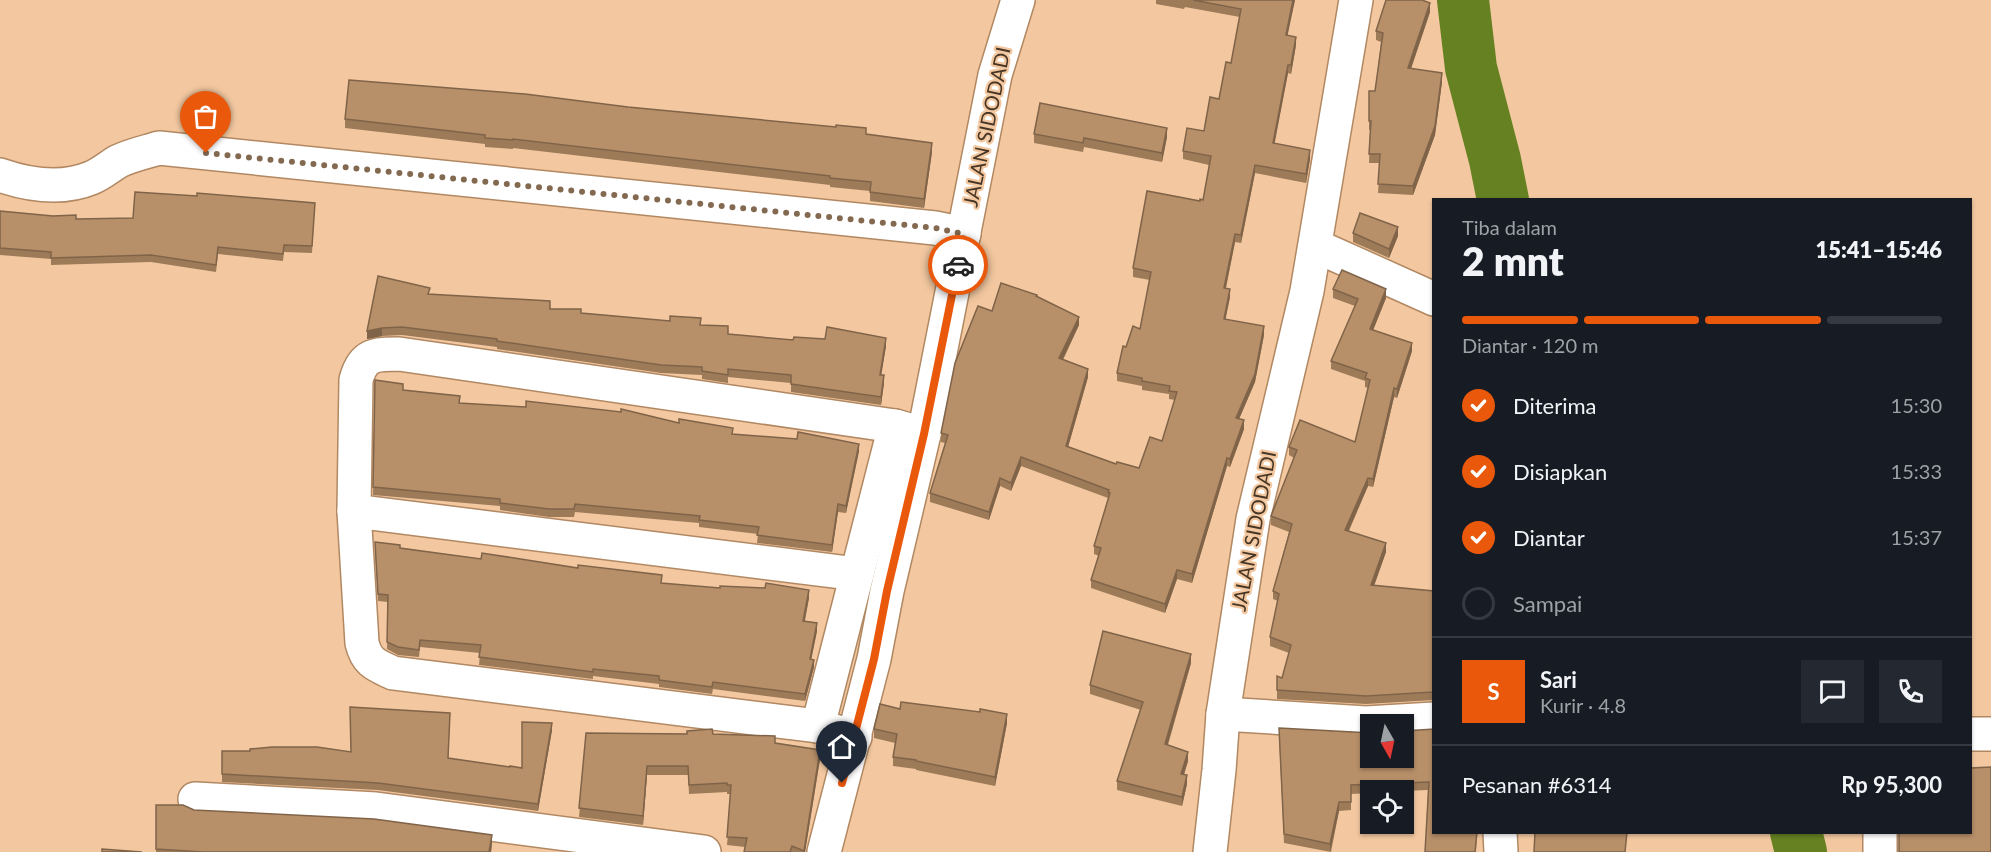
<!DOCTYPE html>
<html lang="id">
<head>
<meta charset="utf-8">
<style>
	body { margin:0; font-family:Lato,sans-serif; background:#242831; color:#f1f3f6; height:100vh; display:flex; flex-direction:column; font-size:22px; white-space:nowrap }
	* { box-sizing:border-box; margin:0 }
	p { font-size:20px; color:#9ea1a6 }
	.icon { flex:none; width:33px; height:33px; fill:none; stroke:currentColor; stroke-width:2; stroke-linecap:round; stroke-linejoin:round }
	.map { position:relative; flex:1; overflow:hidden }
	.sheet { position:absolute; left:1432px; top:198px; width:540px; height:636px; display:flex; flex-direction:column; background:#171b24; border-radius:0px; box-shadow:0 2px 4px #0004 }
	.sheet>* { flex:none }
	.needle { width:39px; rotate:171deg }
	.fabs { position:absolute; left:1360px; top:714px; display:grid; gap:12px }
	.fabs a { display:grid; place-items:center; width:54px; height:54px; border-radius:0px; background:#171b24; box-shadow:0 2px 4px #0004; font-size:30px }
	.pin { position:absolute; display:grid; place-items:center; width:51px; height:51px; color:#fff; margin:-62px -26px; border-radius:50% 50% 50% 0; rotate:-45deg; box-shadow:0 0 6px #0007 }
	.pin .icon { rotate:45deg }
	.courier { position:absolute; display:grid; place-items:center; width:60px; height:60px; margin:-30px; border:4px solid #ea580c; border-radius:50%; background:#fff; color:#222; box-shadow:0 2px 8px #0007 }
	.head em { font-style:normal; font-weight:800 }
	.head div { display:flex; flex-direction:column-reverse }
	.head { display:flex; align-items:center; justify-content:space-between; height:102px; padding:0 30px }
	h1 { font-size:39px; font-weight:800; line-height:45px }
	.bar { display:grid; grid-template-columns:repeat(4,1fr); gap:9px 6px; align-content:center; height:72px; padding:0 30px }
	.bar i { height:8px; border-radius:4px; background:#363941 }
	.bar .selected { background:#ea580c }
	.bar p { grid-column:span 4 }
	.line { display:flex; align-items:center; gap:15px; padding:0 30px; border-top:2px solid #363941 }
	.line div { flex:1 }
	.round { display:grid; place-items:center; flex:none; width:63px; height:63px; border-radius:0px; background:#242831 }
	ol { padding:0 30px; list-style:none }
	li { display:flex; align-items:center; gap:18px; height:66px }
	li p { margin-inline-start:auto }
	li .icon { padding:6px; border-radius:50%; background:#ea580c; color:#fff; stroke-width:4 }
	li:last-child { color:#9ea1a6 }
	li i { width:33px; height:33px; border:3px solid #363941; border-radius:50% }
	.map>svg:first-child { display:block }
	.lines { fill:none; stroke-linecap:round; stroke-linejoin:round }
	.river { stroke:#658121; stroke-width:52 }
	.minor-casing { stroke:#b18862; stroke-width:36 }
	.tertiary-casing { stroke:#b18862; stroke-width:36 }
	.minor { stroke:#fff; stroke-width:33 }
	.tertiary { stroke:#fff; stroke-width:33 }
	.wall { fill:#9d7b59 }
	.shaded-wall { fill:#806449 }
	.building { fill:#b78f68; stroke:#806449; stroke-width:1.5 }
	.done { stroke:#836950; stroke-width:6; stroke-dasharray:0 10.8 }
	.route { stroke:#ea580c; stroke-width:8 }
	.labels { text-anchor:middle; stroke-width:4.5; stroke-linejoin:round; paint-order:stroke }
	.street-label { font-size:20px; fill:#473625; stroke:#f3c8a0 }
</style>
</head>
<body>
<div class="map">
<svg width="1991" height="852" viewBox="0 0 1991 852">
	<rect width="100%" height="100%" fill="#f3c8a0"/>
	<g class="lines">
		<!-- river -->
		<g class="river">
			<polyline points="1463,0 1471,68 1495,160 1503,200"/>
			<polyline points="1796,832 1801,852"/>
		</g>
		<defs>
			<g id="minor">
				<path d="M0,175C29,185 62,190 91,178C101,174 110,166 119,161C132,155 146,152 159,148L935,228L964,234"/>
				<polyline points="1316,246 1434,299"/>
				<polyline points="354,511 857,574"/>
				<polyline points="1223,714 1366,723 1434,719"/>
				<polyline points="818,726 895,426"/>
				<polyline points="1971,734 1991,734"/>
				<path d="M855,737L818,726L393,673C376,665 367,663 362,643L354,511L356,380C363,354 375,354 399,354L895,426L924,434"/>
				<polyline points="195,799 376,809 704,852"/>
				<polyline points="1500,832 1501,852"/>
				<polyline points="1880,832 1880,852"/>
			</g>
			<g id="tertiary">
				<polyline points="824,852 874,659 887,591 924,434 995,75 1018,0"/>
				<polyline points="1210,852 1219,770 1223,714 1253,519 1307,291 1356,0"/>
			</g>
		</defs>
		<!-- minor casing -->
		<use href="#minor" class="minor-casing"/>
		<!-- tertiary casing -->
		<use href="#tertiary" class="tertiary-casing"/>
		<!-- minor -->
		<use href="#minor" class="minor"/>
		<!-- tertiary -->
		<use href="#tertiary" class="tertiary"/>
	</g>
	<!-- wall -->
	<g class="wall">
		<polygon points="1156,0 1295,0 1287,35 1296,45 1291,74 1288,73 1274,144 1310,159 1306,183 1255,173 1241,243 1235,242 1226,288 1230,297 1225,319 1264,335 1255,382 1239,419 1244,429 1230,467 1227,466 1192,583 1177,579 1165,613 1091,588 1091,580 1099,556 1094,554 1094,546 1108,498 1021,466 1011,491 1000,486 989,520 930,502 930,493 945,443 941,442 941,433 992,311 1037,296 1079,325 1063,360 1088,377 1068,447 1116,464 1139,468 1162,441 1175,400 1169,399 1169,394 1142,390 1142,386 1117,381 1117,373 1126,347 1140,329 1150,280 1133,277 1133,268 1203,200 1209,165 1183,159 1183,151 1204,131 1219,99 1231,63 1240,17 1185,7 1184,9 1156,4"/>
		<polygon points="1424,1 1430,12 1411,69 1442,82 1435,135 1413,195 1378,193 1380,163 1369,163 1370,130 1369,130 1369,91 1375,91 1381,42 1376,40 1376,31"/>
		<polygon points="628,107 836,127 866,134 932,152 924,208 870,201 870,191 830,187 830,185 513,148 513,149 485,147 485,144 345,128 345,119"/>
		<polygon points="1034,134 1167,137 1162,162 1084,147 1083,152 1034,143"/>
		<polygon points="315,203 312,253 284,252 283,261 218,254 216,272 151,262 51,265 51,259 0,255 0,211 76,219 133,218"/>
		<polygon points="1353,233 1398,236 1389,258 1353,242"/>
		<polygon points="1333,289 1386,298 1373,330 1412,351 1397,398 1394,397 1373,487 1368,486 1349,531 1386,552 1374,586 1434,591 1434,700 1366,704 1277,699 1277,676 1282,678 1289,653 1270,646 1270,637 1278,601 1273,599 1273,591 1289,532 1271,525 1271,516 1294,458 1289,455 1289,447 1355,442 1368,388 1365,387 1365,381 1331,369 1331,361 1355,306 1333,298"/>
		<polygon points="430,294 581,313 701,325 728,334 793,340 886,346 881,375 884,383 881,405 791,392 791,383 728,377 728,383 702,379 702,375 661,373 497,349 497,347 402,335 382,336 367,339 367,331"/>
		<polygon points="375,380 403,390 460,403 733,435 859,451 846,513 838,512 832,552 757,543 758,534 699,527 699,523 575,512 574,517 549,517 500,510 500,506 373,495"/>
		<polygon points="400,548 662,583 809,598 805,621 817,631 811,659 814,667 805,701 713,689 712,694 659,687 659,684 593,676 593,679 479,665 480,653 420,647 419,657 398,655 387,649 388,602 378,601 375,549"/>
		<polygon points="1191,663 1168,745 1188,761 1184,775 1187,784 1182,806 1117,790 1117,781 1141,710 1090,694 1090,685"/>
		<polygon points="900,709 1007,723 995,786 916,770 916,769 893,766 893,757 895,743 874,738 874,729"/>
		<polygon points="450,721 448,758 510,767 522,768 552,730 538,811 378,790 222,782 222,751 351,751"/>
		<polygon points="1434,729 1434,832 1477,832 1476,852 1425,852 1428,790 1404,791 1404,790 1371,790 1371,793 1351,794 1351,810 1339,811 1331,852 1284,843 1279,736 1365,733"/>
		<polygon points="586,733 713,734 775,743 820,759 805,852 744,852 745,847 727,845 731,794 727,794 727,792 689,794 688,775 647,775 643,825 579,817"/>
		<polygon points="156,805 194,810 492,843 491,852 156,852"/>
	</g>
	<!-- shaded-wall -->
	<g class="shaded-wall">
		<polygon points="1293,0 1295,0 1286,43 1286,35"/>
		<polygon points="1430,3 1430,12 1408,77 1408,68"/>
		<polygon points="1296,37 1296,45 1291,74 1291,65"/>
		<polygon points="1288,65 1288,73 1273,152 1273,143"/>
		<polygon points="1442,73 1442,82 1435,135 1413,195 1413,186"/>
		<polygon points="1167,128 1167,137 1162,162 1162,153"/>
		<polygon points="932,143 932,152 924,208 924,199"/>
		<polygon points="1310,150 1310,159 1306,183 1306,174"/>
		<polygon points="1255,165 1255,173 1241,243 1241,235"/>
		<polygon points="1398,227 1398,236 1389,258 1389,249"/>
		<polygon points="1235,234 1235,242 1224,296 1224,288"/>
		<polygon points="1230,289 1230,297 1224,327 1224,319"/>
		<polygon points="1386,289 1386,298 1370,338 1370,329"/>
		<polygon points="1079,317 1079,325 1059,367 1059,358"/>
		<polygon points="1264,326 1264,335 1255,382 1236,426 1236,418"/>
		<polygon points="382,328 382,336 367,339 367,331"/>
		<polygon points="886,338 886,346 880,383 880,375"/>
		<polygon points="1412,343 1412,351 1397,398 1397,389"/>
		<polygon points="1088,369 1088,377 1066,454 1066,446"/>
		<polygon points="884,375 884,383 881,405 881,397"/>
		<polygon points="1394,388 1394,397 1373,487 1373,479"/>
		<polygon points="1244,420 1244,429 1230,467 1230,459"/>
		<polygon points="859,444 859,451 846,513 846,506"/>
		<polygon points="1021,457 1021,466 1011,491 1011,483"/>
		<polygon points="1227,458 1227,466 1192,583 1192,574"/>
		<polygon points="1000,478 1000,486 989,520 989,512"/>
		<polygon points="1368,478 1368,486 1345,538 1345,530"/>
		<polygon points="838,504 838,512 832,552 832,545"/>
		<polygon points="1386,543 1386,552 1371,594 1371,585"/>
		<polygon points="1177,570 1177,579 1165,613 1165,604"/>
		<polygon points="809,590 809,598 803,628 803,621"/>
		<polygon points="817,623 817,631 810,666 810,659"/>
		<polygon points="1191,654 1191,663 1165,753 1165,744"/>
		<polygon points="814,660 814,667 805,701 805,694"/>
		<polygon points="1007,714 1007,723 995,786 995,777"/>
		<polygon points="552,723 552,730 538,811 538,804"/>
		<polygon points="820,750 820,759 805,852 804,852"/>
		<polygon points="1188,752 1188,761 1181,783 1181,774"/>
		<polygon points="647,766 647,775 643,825 643,816"/>
		<polygon points="1187,775 1187,784 1182,806 1182,797"/>
		<polygon points="1339,802 1339,811 1330,852 1330,844"/>
		<polygon points="492,835 492,843 491,852 489,852"/>
	</g>
	<!-- building -->
	<g class="building">
		<polygon points="1193,0 1293,0 1286,35 1296,37 1291,65 1288,65 1273,143 1310,150 1306,174 1255,165 1241,235 1235,234 1224,288 1230,289 1224,319 1264,326 1255,374 1236,418 1244,420 1230,459 1227,458 1192,574 1177,570 1165,604 1091,580 1101,548 1094,546 1110,493 1108,492 1109,490 1021,457 1011,483 1000,478 989,512 930,493 948,435 941,433 955,363 978,306 992,311 1001,283 1037,295 1036,296 1079,317 1059,358 1088,369 1066,446 1116,464 1117,462 1139,468 1150,437 1162,441 1177,392 1169,391 1170,386 1142,381 1142,378 1117,373 1123,346 1126,347 1133,326 1140,329 1151,272 1133,268 1147,191 1200,201 1200,199 1203,200 1211,156 1183,151 1187,128 1204,131 1210,97 1219,99 1226,62 1231,63 1241,9"/>
		<polygon points="1386,0 1422,0 1430,3 1408,68 1442,73 1435,126 1413,186 1378,184 1380,154 1369,154 1371,121 1369,121 1369,91 1375,91 1383,33 1376,31"/>
		<polygon points="349,80 525,94 628,107 836,127 836,125 866,128 866,134 932,143 924,199 870,192 871,182 830,178 830,176 513,139 513,140 485,138 485,135 345,119"/>
		<polygon points="1040,103 1167,128 1162,153 1084,138 1083,143 1034,134"/>
		<polygon points="135,192 197,196 197,193 315,203 312,246 284,245 283,254 218,247 216,265 151,255 51,258 51,252 0,248 0,211 53,216 76,215 76,219 133,218"/>
		<polygon points="1360,213 1398,227 1389,249 1353,233"/>
		<polygon points="1342,270 1386,289 1370,329 1412,343 1397,389 1394,388 1373,479 1368,478 1345,530 1386,543 1371,585 1434,591 1434,692 1366,696 1277,690 1277,676 1282,678 1291,645 1270,637 1279,594 1273,591 1292,524 1271,516 1297,450 1289,447 1300,420 1355,442 1370,380 1365,378 1367,373 1331,361 1358,299 1333,289"/>
		<polygon points="378,276 430,288 428,294 550,301 550,309 581,309 581,313 670,321 670,316 701,318 700,325 728,326 728,334 793,340 794,337 825,339 827,327 886,338 880,375 884,375 881,397 791,384 791,375 728,369 728,375 702,371 702,367 661,365 497,341 497,339 402,327 382,328 367,331"/>
		<polygon points="375,380 403,384 403,390 460,396 459,403 526,407 526,401 621,412 621,409 679,423 679,419 733,428 732,434 797,439 798,432 859,444 846,506 838,504 832,545 757,535 759,527 699,520 700,516 575,504 574,509 549,509 500,503 500,499 373,487"/>
		<polygon points="375,542 400,545 400,548 481,559 482,553 578,568 578,565 662,575 661,583 720,588 720,586 765,588 766,583 809,590 803,621 817,623 810,659 814,660 805,694 713,682 712,687 659,680 659,676 593,669 593,672 479,657 481,645 420,640 419,650 398,647 387,642 388,595 378,594"/>
		<polygon points="1103,631 1191,654 1165,744 1188,752 1181,774 1187,775 1182,797 1117,781 1143,702 1090,685"/>
		<polygon points="901,702 980,712 980,709 1007,714 995,777 916,761 916,760 893,757 897,734 874,729 880,704 900,709"/>
		<polygon points="350,707 450,713 448,758 510,767 510,766 522,768 522,722 552,723 538,804 378,783 222,774 222,751 250,751 250,749 272,747 317,747 351,752"/>
		<polygon points="1279,728 1371,733 1371,758 1404,758 1404,731 1434,729 1434,832 1477,832 1475,852 1425,852 1429,782 1351,785 1351,802 1339,802 1330,844 1284,834"/>
		<polygon points="712,729 713,734 775,736 775,743 820,750 804,851 792,846 790,852 744,852 747,838 727,837 731,785 727,785 727,783 689,785 688,766 647,766 643,816 579,808 586,733 687,734 687,731"/>
		<polygon points="1991,767 1991,852 1899,852 1899,832 1971,832 1971,768"/>
		<polygon points="156,805 183,805 194,810 374,819 492,835 489,852 203,852 156,849"/>
		<polygon points="1535,832 1627,832 1625,852 1534,852"/>
		<polygon points="102,849 142,852 102,852"/>
	</g>
	<g class="lines">
		<!-- done -->
		<polyline class="done" points="206,153 935,228 964,234 958,265"/>
		<!-- route -->
		<polyline class="route" points="842,783 874,659 887,591 924,434 958,265"/>
	</g>
	<g class="labels">
		<!-- street labels -->
		<g class="street-label">
			<text transform="translate(987 127) rotate(-78)" y="7">JALAN SIDODADI</text>
			<text transform="translate(1254 531) rotate(-79)" y="7">JALAN SIDODADI</text>
		</g>
	</g>
</svg>
<div class="fabs">
<a><svg class="needle" viewBox="-14 -14 28 28"><path d="M0-13l5 13h-10z" fill="#e53935"/><path d="M0 13l5-13h-10z" fill="#9ea1a6"/></svg></a>
<a><svg class="icon" aria-label="locate" viewBox="0 0 24 24"><circle cx="12" cy="12" r="6"/><path d="M12 2v4M12 18v4M2 12h4M18 12h4"/></svg></a>
</div>
<div class="pin" style="left:206px;top:153px;background:#ea580c"><svg class="icon" aria-label="bag" viewBox="0 0 24 24"><path d="M5 8h14l-1 12H6zM9 8a3 3 0 0 1 6 0"/></svg></div>
<div class="pin" style="left:842px;top:783px;background:#1f2937"><svg class="icon" aria-label="home" viewBox="0 0 24 24"><path d="M3 11l9-7 9 7M6 9v11h12V9"/></svg></div>
<div class="courier" style="left:958px;top:265px"><svg class="icon" aria-label="car" viewBox="0 0 24 24"><path d="M5 17H2v-5l4-1 3-4h7l3 4 3 1v5h-3M9 17h6M6 11h13"/><circle cx="7" cy="17" r="2"/><circle cx="17" cy="17" r="2"/></svg></div>
<section class="sheet">
<div class="head"><div><h1>2 mnt</h1><p>Tiba dalam</p></div><em>15:41–15:46</em></div>
<div class="bar"><i class="selected"></i><i class="selected"></i><i class="selected"></i><i></i><p>Diantar · 120 m</p></div>
<ol>
<li><svg class="icon" aria-label="check" viewBox="0 0 24 24"><path d="M5 12l5 5 9-10"/></svg>Diterima<p>15:30</p></li>
<li><svg class="icon" aria-label="check" viewBox="0 0 24 24"><path d="M5 12l5 5 9-10"/></svg>Disiapkan<p>15:33</p></li>
<li><svg class="icon" aria-label="check" viewBox="0 0 24 24"><path d="M5 12l5 5 9-10"/></svg>Diantar<p>15:37</p></li>
<li><i></i>Sampai</li>
</ol>
<div class="line" style="height:108px"><b class="round" style="background:#ea580c;color:#fff">S</b><div><b>Sari</b><p>Kurir · 4.8</p></div><a class="round"><svg class="icon" aria-label="chat" viewBox="0 0 24 24"><path d="M4 5h16v11H9l-5 4z"/></svg></a><a class="round"><svg class="icon" aria-label="phone" viewBox="0 0 24 24"><path d="M5 4h4l2 5-3 2q2 4 5 5l2-3 5 2v4C11 20 4 13 5 4z"/></svg></a></div>
<div class="line" style="height:78px"><div>Pesanan #6314</div><b>Rp 95,300</b></div>
</section>
</div>
</body>
</html>
